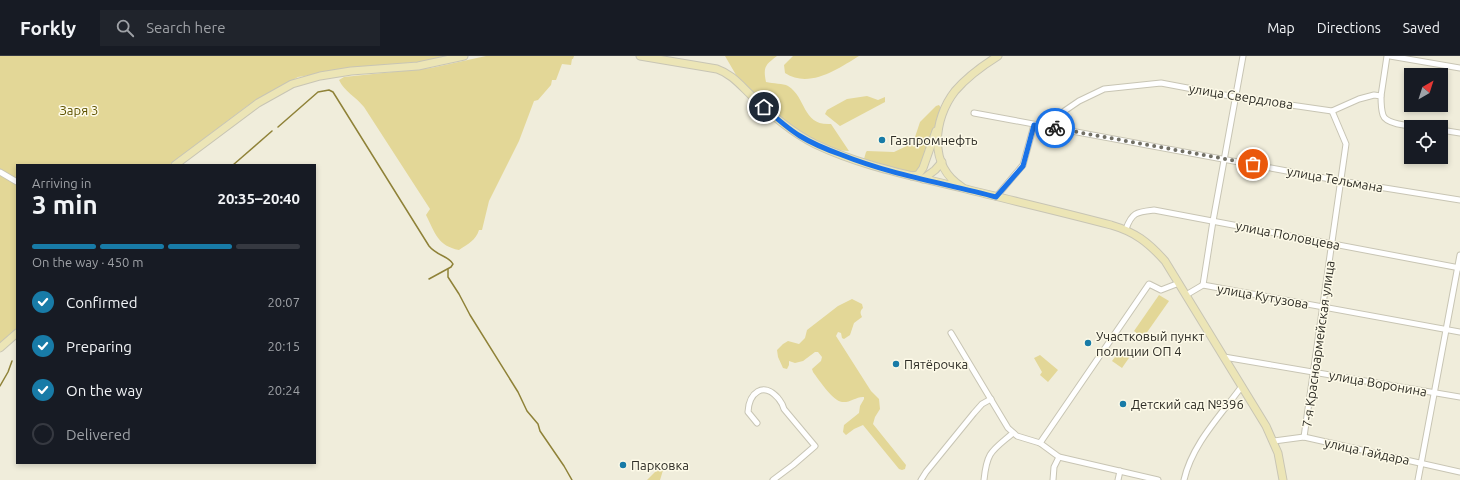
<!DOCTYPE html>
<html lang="en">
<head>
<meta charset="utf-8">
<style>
	body { margin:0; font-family:Ubuntu,sans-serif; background:#20242c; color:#f1f3f6; height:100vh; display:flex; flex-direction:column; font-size:15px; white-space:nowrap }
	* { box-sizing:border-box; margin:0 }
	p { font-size:13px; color:#9ea1a6 }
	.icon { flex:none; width:22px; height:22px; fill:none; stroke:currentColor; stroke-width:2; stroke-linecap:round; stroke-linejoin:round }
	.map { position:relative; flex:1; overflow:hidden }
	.panel { position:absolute; left:16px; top:108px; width:300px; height:300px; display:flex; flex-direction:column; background:#171b24; border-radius:0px; box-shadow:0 2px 6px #0003 }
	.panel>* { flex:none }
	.needle { width:26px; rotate:39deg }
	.buttons { position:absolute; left:1404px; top:12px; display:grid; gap:8px }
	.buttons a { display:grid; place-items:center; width:44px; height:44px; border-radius:0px; background:#171b24; box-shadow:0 2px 6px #0003; font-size:20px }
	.pin { position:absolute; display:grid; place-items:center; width:34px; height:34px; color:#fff; margin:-17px; border:2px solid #fff; border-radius:50%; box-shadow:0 1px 4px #0007 }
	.courier { position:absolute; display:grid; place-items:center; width:40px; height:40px; margin:-20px; border:3px solid #1a73e8; border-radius:50%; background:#fff; color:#222; box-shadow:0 1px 5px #0007 }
	.summary em { font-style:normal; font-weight:700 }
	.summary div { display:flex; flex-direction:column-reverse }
	.summary { display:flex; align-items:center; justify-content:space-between; height:68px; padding:0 16px }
	h1 { font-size:26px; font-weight:700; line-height:30px }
	.bar { display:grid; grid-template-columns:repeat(4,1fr); gap:6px 4px; align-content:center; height:48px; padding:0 16px }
	.bar i { height:5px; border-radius:3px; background:#363941 }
	.bar .on { background:#187ba7 }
	.bar p { grid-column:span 4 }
	ol { padding:0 16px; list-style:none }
	li { display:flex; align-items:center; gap:12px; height:44px }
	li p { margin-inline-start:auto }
	li .icon { padding:4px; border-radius:50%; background:#187ba7; color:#fff; stroke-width:4 }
	li:last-child { color:#9ea1a6 }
	li i { width:22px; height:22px; border:2px solid #363941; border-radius:50% }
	header { display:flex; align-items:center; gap:24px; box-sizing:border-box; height:56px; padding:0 20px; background:#171b24; border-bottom:1px solid #363941 }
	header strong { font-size:19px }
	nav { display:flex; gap:22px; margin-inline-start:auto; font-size:14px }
	.search { width:280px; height:36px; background:#20242c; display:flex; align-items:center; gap:10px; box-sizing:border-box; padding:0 14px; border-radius:0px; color:#9ea1a6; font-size:15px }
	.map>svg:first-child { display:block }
	.green { fill:#e3d797 }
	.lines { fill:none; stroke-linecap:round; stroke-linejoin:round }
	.stream { stroke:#8f8238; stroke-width:1.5 }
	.street-casing { stroke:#c8c5b4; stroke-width:7 }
	.secondary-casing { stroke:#c8c5b4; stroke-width:9 }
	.street { stroke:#fff; stroke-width:5 }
	.secondary { stroke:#ece5b6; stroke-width:7 }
	.done { stroke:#727065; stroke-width:4; stroke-dasharray:0 7.2 }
	.route { stroke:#1a73e8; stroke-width:5 }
	.poi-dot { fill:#187ba7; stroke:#fdfae8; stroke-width:1.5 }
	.labels { text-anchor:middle; stroke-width:3; stroke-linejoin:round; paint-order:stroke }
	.street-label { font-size:13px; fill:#2e2d26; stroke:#fdfae8 }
	.park-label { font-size:13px; fill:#5f5300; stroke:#fdfae8 }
	.poi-label { font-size:13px; fill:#2e2d26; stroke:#fdfae8; text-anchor:start }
</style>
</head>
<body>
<header>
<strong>Forkly</strong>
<div class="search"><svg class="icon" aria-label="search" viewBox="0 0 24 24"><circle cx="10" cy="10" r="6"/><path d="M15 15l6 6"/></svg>Search here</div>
<nav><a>Map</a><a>Directions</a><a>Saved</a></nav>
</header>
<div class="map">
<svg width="1460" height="424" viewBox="0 0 1460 424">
	<rect width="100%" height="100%" fill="#f0eddb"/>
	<!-- green -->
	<g class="green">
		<polygon points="0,0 451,0 429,5 360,11 298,21 247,50 169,109 17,109 17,273 0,288"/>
		<path d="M486,0H574L573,3H572L571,9L562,8L556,24H552L551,29L538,44L534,45L519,85L489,145L482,174H479C476,184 468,188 459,194C438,190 435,177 426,159L430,153L364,51C356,41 344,35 339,24L344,21L431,12Z"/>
		<path d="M725,0H777C765,9 763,11 766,26C773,28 783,27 788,30C807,42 802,70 831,68L849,95L835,94L803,79L758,43L739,24Z"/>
		<path d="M793,0H859C838,13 809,33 785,17L784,9Z"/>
		<polygon points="867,40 878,44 885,41 885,46 840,70 825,58 827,54 847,43"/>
		<polygon points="939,49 941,52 921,111 916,117 868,107 864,103 866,96 867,95 894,96 913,87 920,66 936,50"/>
		<polygon points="1159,239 1169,245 1143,282 1134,275"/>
		<path d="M852,243L862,248L863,252C860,255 860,257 862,261L854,267L850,279L844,283L842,282L841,277L838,276L836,280L871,335L879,343L880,353L875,361L873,368L906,409L905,413L902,414L899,413L863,369L854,373L846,379L843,376L844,369L859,357L860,350L864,343V341C857,340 850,347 842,346C833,345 819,324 813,316L812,313L821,305L822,301L818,296H815L803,305L795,307L789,305V309L787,313L783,312L778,301L777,294L783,288L788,285L799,288L805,282L807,274L838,250Z"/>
		<polygon points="1121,293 1131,299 1122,312 1112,305"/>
		<polygon points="1040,299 1058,314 1048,326 1040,319 1042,316 1034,302"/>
		<polygon points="661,410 664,411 660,424 647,424"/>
	</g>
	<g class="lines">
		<!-- stream -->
		<g class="stream">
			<path d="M278,71L318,36L329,34L333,36L429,190C437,200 449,200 453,208L451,211L429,223"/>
			<polyline points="233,109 272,75"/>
			<polyline points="448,213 448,221 459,238 470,259 518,336 527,355 538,368 540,375 564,410 572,424"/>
			<polyline points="0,330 8,316 12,305"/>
		</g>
		<defs>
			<g id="street">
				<polyline points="1390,0 1460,12"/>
				<polyline points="1381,40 1387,0"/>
				<polyline points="974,57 1341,125 1460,144"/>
				<path d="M1052,71L1060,58L1079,45L1104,33L1161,27L1235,41L1332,55L1359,43L1374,39L1381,40C1381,46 1381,53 1383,59C1386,69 1412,70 1421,71"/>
				<polyline points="1441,74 1460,77"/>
				<polyline points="0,116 17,126"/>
				<polyline points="996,141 1023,109 1034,69"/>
				<path d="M1126,173C1132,156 1137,156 1154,154L1460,212"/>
				<polyline points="1203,229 1213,165 1243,0"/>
				<polyline points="1186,239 1203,229 1460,276"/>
				<polyline points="951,277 1008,372 1017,380 1040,387 1059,401 1158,424"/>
				<polyline points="1224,301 1460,341"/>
				<path d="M757,367L748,356C749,337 763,325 778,342C781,346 783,348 784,353L815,390L793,409L773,424"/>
				<polyline points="1304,381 1346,88 1332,55"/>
				<polyline points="1274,385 1304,381 1460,416"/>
				<polyline points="1040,387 1149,228 1161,234 1179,227"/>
				<polyline points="921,424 926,416 974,357 982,348 991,343"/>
				<path d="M984,424C987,395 992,395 1013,377"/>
				<polyline points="1053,424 1054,411 1059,401"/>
				<polyline points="1118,424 1120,415"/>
				<path d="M1184,424C1192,388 1221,359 1242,330"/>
				<polyline points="1418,424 1460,199"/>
			</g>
			<g id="secondary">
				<path d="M640,0L717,13C732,18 741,30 753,41C772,59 791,76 815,88C863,111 915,120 966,133C1014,145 1062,156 1111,169C1135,176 1148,186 1165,205L1266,370L1278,397L1283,424"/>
				<polyline points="175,109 258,47 292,28 320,20 351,15 418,10 464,0"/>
				<polyline points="912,120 918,119 923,112 936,75"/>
				<polyline points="923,123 935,114 942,106"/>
				<path d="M962,131C928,110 933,63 955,35C967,21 982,10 998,0"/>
				<polyline points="0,292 17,277"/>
			</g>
		</defs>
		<!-- street casing -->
		<use href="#street" class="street-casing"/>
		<!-- secondary casing -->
		<use href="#secondary" class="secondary-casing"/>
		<!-- street -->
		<use href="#street" class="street"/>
		<!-- secondary -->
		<use href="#secondary" class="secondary"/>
	</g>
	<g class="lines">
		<!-- done -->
		<polyline class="done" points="1055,72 1253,108"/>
		<!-- route -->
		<path class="route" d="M764,51C776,62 787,72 800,80C813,88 828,94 842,99C892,119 944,127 996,141L1023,110L1034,69L1055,72"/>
	</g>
	<!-- markers -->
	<g class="poi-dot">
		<circle cx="882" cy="84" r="4"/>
		<circle cx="1088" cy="287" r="4"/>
		<circle cx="896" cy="308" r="4"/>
		<circle cx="1123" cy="348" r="4"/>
		<circle cx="623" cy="409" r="4"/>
	</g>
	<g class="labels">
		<!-- street labels -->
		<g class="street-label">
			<text transform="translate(1241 40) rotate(9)" y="5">улица Свердлова</text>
			<text transform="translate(1335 123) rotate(10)" y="5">улица Тельмана</text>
			<text transform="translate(1288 179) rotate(11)" y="5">улица Половцева</text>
			<text transform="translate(1263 240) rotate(10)" y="5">улица Кутузова</text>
			<text transform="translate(1318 288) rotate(-82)" y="5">7-я Красноармейская улица</text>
			<text transform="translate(1378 327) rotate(10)" y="5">улица Воронина</text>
			<text transform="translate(1367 395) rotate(12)" y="5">улица Гайдара</text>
		</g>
		<!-- park labels -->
		<g class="park-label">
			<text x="79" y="59">Заря 3</text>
		</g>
		<!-- poi labels -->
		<g class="poi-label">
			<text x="890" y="89">Газпромнефть</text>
			<text x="1096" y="285">Участковый пункт<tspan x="1096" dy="15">полиции ОП 4</tspan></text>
			<text x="904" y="313">Пятёрочка</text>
			<text x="1131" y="353">Детский сад №396</text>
			<text x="631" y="414">Парковка</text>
		</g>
	</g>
</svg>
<div class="buttons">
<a><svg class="needle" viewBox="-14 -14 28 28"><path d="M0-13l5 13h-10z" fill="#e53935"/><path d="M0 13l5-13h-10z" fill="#9ea1a6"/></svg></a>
<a><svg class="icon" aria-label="locate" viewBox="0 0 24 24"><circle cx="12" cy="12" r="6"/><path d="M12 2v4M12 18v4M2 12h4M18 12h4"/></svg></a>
</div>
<div class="pin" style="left:1253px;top:108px;background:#ea580c"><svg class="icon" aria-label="bag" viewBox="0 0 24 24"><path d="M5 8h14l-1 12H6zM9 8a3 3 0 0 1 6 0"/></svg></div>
<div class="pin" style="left:764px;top:51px;background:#1f2937"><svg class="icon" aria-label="home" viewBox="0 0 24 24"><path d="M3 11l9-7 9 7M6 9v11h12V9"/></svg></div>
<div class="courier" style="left:1055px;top:72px"><svg class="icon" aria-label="bike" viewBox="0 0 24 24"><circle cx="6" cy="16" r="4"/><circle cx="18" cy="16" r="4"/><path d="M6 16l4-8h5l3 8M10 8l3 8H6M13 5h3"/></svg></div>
<section class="panel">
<div class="summary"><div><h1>3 min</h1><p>Arriving in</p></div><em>20:35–20:40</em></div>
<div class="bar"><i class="on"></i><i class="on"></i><i class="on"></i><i></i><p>On the way · 450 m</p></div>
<ol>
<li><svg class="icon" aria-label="check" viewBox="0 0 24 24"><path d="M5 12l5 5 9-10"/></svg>Confirmed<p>20:07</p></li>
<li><svg class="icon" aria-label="check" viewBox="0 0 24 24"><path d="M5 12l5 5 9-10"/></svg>Preparing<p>20:15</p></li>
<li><svg class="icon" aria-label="check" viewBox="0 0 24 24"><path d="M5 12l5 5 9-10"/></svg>On the way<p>20:24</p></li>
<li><i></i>Delivered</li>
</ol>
</section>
</div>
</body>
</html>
